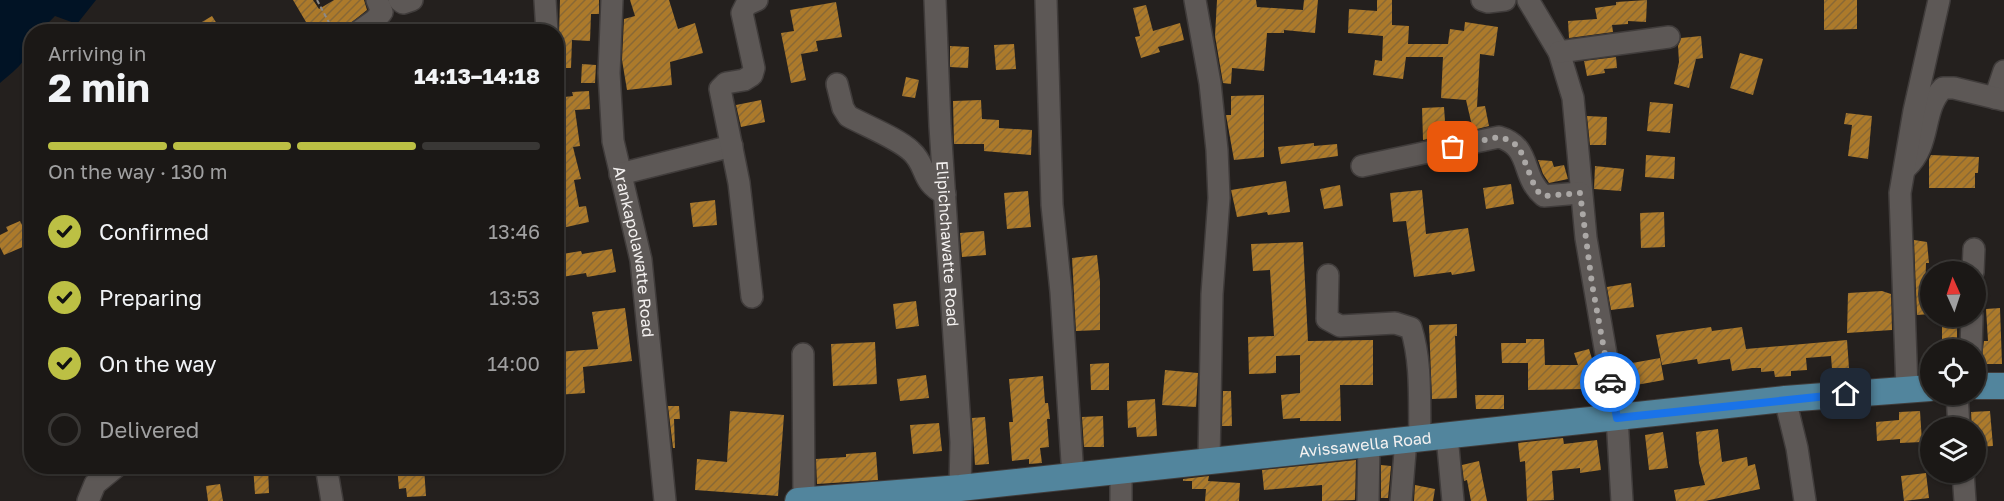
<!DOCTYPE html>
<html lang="en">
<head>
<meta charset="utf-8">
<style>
	body { margin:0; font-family:"Golos Text",sans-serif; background:#282523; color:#f1f3f6; height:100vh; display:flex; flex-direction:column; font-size:22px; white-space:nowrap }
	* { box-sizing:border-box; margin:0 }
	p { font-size:20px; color:#a0a0a1 }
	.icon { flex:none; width:33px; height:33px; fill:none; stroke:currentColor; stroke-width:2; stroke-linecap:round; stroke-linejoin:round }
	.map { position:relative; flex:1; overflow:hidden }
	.panel { position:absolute; left:24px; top:24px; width:540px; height:450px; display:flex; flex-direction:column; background:#1b1816; border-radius:24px; box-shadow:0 2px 4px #0004,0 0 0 2px #393735 }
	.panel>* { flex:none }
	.needle { width:39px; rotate:357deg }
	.tools { position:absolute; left:1920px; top:261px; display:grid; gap:12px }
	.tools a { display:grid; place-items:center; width:66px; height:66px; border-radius:50%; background:#1b1816; box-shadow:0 2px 4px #0004,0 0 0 2px #393735; font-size:30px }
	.pin { position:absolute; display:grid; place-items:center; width:51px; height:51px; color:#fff; margin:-26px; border-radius:12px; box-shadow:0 3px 9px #0006 }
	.courier { position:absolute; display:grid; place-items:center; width:60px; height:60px; margin:-30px; border:4px solid #1a73e8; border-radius:50%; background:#fff; color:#222; box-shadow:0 2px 8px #0007 }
	.head em { font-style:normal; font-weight:700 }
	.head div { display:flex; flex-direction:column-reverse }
	.head { display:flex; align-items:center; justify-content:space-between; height:102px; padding:0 24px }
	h1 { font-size:39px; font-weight:700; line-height:45px }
	.bar { display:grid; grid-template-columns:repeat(4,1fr); gap:9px 6px; align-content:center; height:72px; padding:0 24px }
	.bar i { height:8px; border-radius:4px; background:#393735 }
	.bar .current { background:#bcc044 }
	.bar p { grid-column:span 4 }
	ol { padding:0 24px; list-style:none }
	li { display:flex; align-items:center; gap:18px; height:66px }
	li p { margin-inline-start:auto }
	li .icon { padding:6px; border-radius:50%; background:#bcc044; color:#111; stroke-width:4 }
	li:last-child { color:#a0a0a1 }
	li i { width:33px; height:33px; border:3px solid #393735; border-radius:50% }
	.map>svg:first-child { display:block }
	.water { fill:#011325 }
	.building { fill:url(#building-hatch) }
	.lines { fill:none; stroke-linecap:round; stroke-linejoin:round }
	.minor-casing { stroke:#403c3b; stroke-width:24 }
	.major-casing { stroke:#403c3b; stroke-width:28 }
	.path { stroke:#8d8a88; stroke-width:2; stroke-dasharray:4.5 3; stroke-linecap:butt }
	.minor { stroke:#5d5856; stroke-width:21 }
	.major { stroke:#52859d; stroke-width:26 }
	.done { stroke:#aba8a6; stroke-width:6; stroke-dasharray:0 10.8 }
	.route { stroke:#1a73e8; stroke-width:8 }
	.labels { text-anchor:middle; stroke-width:4.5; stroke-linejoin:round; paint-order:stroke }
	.street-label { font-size:16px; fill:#f4f1f0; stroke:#24201e }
</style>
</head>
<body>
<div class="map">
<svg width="2004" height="501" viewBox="0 0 2004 501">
	<defs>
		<pattern id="building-hatch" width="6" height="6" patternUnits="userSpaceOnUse" patternTransform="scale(1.5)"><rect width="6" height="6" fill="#ac7a2b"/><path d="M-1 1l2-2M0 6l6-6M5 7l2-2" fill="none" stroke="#896835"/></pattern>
	</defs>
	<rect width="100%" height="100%" fill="#24201e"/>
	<!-- water -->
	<path class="water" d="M0,0H96L77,24L55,16L40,31L32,32C32,58 19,67 0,83Z"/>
	<!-- building -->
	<g class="building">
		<polygon points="293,0 313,0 319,9 334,0 364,0 367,10 347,26 337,32 287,32 306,22"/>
		<polygon points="560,0 599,0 599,14 591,14 590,41 572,40 571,68 558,68"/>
		<polygon points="630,0 669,0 678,29 695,23 703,53 670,62 672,85 627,90 622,60 624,19 635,16"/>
		<polygon points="1217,0 1256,0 1257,7 1303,10 1304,0 1318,0 1315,33 1284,30 1284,33 1267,33 1264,71 1232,68 1231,84 1223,83 1215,36"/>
		<polygon points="1377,0 1392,0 1392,25 1409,26 1408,44 1448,44 1450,29 1464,31 1465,22 1498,27 1494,56 1480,54 1477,107 1485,106 1489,126 1473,130 1466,100 1441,98 1443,57 1406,57 1403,79 1373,75 1375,60 1382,61 1383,36 1348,33 1349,9 1377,11"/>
		<polygon points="1647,0 1646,22 1628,21 1628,24 1612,25 1613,32 1569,38 1568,21 1597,19 1595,8 1616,5 1616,2"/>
		<polygon points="1824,0 1857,0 1857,29 1824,30"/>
		<polygon points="836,2 842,37 816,41 818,51 801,54 806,80 791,83 781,33 794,31 790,10"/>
		<polygon points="1146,5 1153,31 1180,23 1184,40 1158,47 1160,52 1141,58 1135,37 1140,36 1133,8"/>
		<polygon points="212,16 219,27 211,32 185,32"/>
		<polygon points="1701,36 1703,58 1696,59 1689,88 1674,84 1679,62 1678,46 1681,38"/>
		<polygon points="1014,44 1016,69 996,70 994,45"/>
		<polygon points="950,46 969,47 968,68 950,67"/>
		<polygon points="1740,53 1763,59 1753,95 1730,88"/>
		<polygon points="1616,57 1617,68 1604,69 1605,73 1587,76 1584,61"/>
		<polygon points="582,64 596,65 595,83 581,83"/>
		<polygon points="906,77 919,80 915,98 902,96"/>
		<polygon points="589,91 590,109 575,110 580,146 573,147 581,179 574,180 579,207 586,206 589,222 562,228 558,210 556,211 556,98 573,96 572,92"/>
		<polygon points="1264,95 1264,157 1234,160 1226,115 1231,115 1231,96"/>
		<polygon points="761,100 765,122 741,127 736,105"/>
		<polygon points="981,100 982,119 999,120 999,128 1032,130 1031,155 984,151 984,144 954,144 953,101"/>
		<polygon points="1650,102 1673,104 1670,133 1647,131"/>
		<polygon points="1444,107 1446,135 1423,140 1422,108"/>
		<polygon points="1846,113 1872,116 1868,159 1848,156 1852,125 1844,124"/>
		<polygon points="1587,116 1607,117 1606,145 1590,145"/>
		<polygon points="1314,143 1314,146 1337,144 1338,156 1281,164 1278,147"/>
		<polygon points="1646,155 1675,157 1674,179 1645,177"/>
		<polygon points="1931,155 1979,157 1978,173 1975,173 1975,188 1929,188 1929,159"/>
		<polygon points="1538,160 1552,161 1554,167 1564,165 1568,179 1549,183 1543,174"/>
		<polygon points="1595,166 1624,169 1621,191 1594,189"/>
		<polygon points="1286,181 1290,212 1268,215 1267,212 1237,217 1231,190"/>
		<polygon points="1511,184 1514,204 1486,209 1483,188"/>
		<polygon points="1340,185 1343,206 1324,209 1320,189"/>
		<polygon points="1422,190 1426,234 1468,228 1475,271 1452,275 1451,272 1414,277 1406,221 1393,222 1390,193"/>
		<polygon points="1028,191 1031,227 1007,229 1004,193"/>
		<polygon points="715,200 717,225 693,227 690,203"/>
		<polygon points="1664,212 1665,247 1641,248 1640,213"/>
		<polygon points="20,221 22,225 25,224 32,243 4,255 0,247 0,235 8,231 6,227"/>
		<polygon points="984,231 986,255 962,257 960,233"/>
		<polygon points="1914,240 1927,242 1929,263 1926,263 1925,296 1930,296 1930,314 1917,315"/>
		<polygon points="1303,242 1308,341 1373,340 1373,385 1340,385 1341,421 1300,421 1300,418 1283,419 1281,395 1300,393 1300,355 1276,356 1276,373 1249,374 1248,337 1274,336 1270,270 1253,271 1251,244"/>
		<polygon points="612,249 616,272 587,277 586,273 556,278 556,255 581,251 582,254"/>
		<polygon points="1097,255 1100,282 1100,330 1076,331 1072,258"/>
		<polygon points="1631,283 1634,307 1611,310 1607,287"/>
		<polygon points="1882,291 1891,294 1892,330 1847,333 1848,293"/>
		<polygon points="916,301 919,326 896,329 893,304"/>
		<polygon points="625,308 632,361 583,367 585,393 556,395 556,352 598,349 592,312"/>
		<polygon points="2000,308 2002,364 1976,364 1982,356 1984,341 1988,341 1986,309"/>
		<polygon points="1457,324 1457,336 1455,336 1457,398 1432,399 1429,325"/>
		<polygon points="1711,327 1712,331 1742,327 1746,349 1847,340 1849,368 1832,369 1831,356 1806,358 1807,370 1791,371 1791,376 1775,377 1774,371 1761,372 1761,368 1752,368 1732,371 1730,359 1698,364 1697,359 1662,365 1656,335"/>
		<rect x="1942" y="327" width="15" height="23"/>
		<polygon points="1526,339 1544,339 1545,365 1578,365 1574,353 1589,349 1596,372 1593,373 1598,394 1585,397 1583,389 1528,390 1528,363 1502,363 1501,343 1526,343"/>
		<polygon points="875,342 877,384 833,386 831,344"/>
		<polygon points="1660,358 1664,380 1625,387 1621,365"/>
		<polygon points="1109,363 1109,390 1091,390 1090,364"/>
		<polygon points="1165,370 1198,373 1196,407 1162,405"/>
		<polygon points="926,375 929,398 900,401 897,379"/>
		<polygon points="1043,376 1045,403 1048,403 1050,419 1047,419 1049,447 1040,448 1042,463 1029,464 1029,459 1012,461 1009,422 1013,422 1009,379"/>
		<polygon points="1223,391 1231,391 1232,426 1222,426"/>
		<polygon points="1475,395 1504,395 1504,409 1476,409"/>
		<polygon points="1155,399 1157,436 1137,437 1136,427 1128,428 1127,401"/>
		<polygon points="668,406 679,406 680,419 674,419 675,448 673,448"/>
		<polygon points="730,411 784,415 778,496 695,490 697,459 727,462"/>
		<polygon points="1920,411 1922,442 1900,443 1900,439 1877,441 1876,422 1899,420 1899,412"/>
		<polygon points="1990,411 1993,446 1976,447 1976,428 1972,428 1971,412"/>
		<polygon points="1103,416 1104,447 1084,447 1082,417"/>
		<polygon points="985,417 989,464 975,465 972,418"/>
		<polygon points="939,423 942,451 913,454 910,425"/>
		<polygon points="1718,429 1722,462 1747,457 1748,466 1755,464 1760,489 1705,501 1676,501 1674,490 1705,485 1699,463 1696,432"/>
		<polygon points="1663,432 1668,468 1649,470 1645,435"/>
		<polygon points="1563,438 1564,444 1597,440 1601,470 1580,473 1580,468 1552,471 1554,500 1527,501 1525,461 1520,462 1518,443"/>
		<polygon points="876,452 878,480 817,484 816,459 846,457 846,454"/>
		<polygon points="1356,460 1355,500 1322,501 1322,485 1264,490 1262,470"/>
		<polygon points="1479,461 1487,501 1471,501 1467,480 1464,481 1462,465"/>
		<polygon points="1381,465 1391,466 1388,498 1381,498"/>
		<polygon points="253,466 268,466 269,493 255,494"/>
		<polygon points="397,466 411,466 411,469 424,468 426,496 407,497 406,488 399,489"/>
		<polygon points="1926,473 1929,498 1904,501 1901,476"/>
		<polygon points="1209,476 1208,481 1240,483 1239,501 1205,501 1206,489 1192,489 1192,481 1183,481 1183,479"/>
		<polygon points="220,484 223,501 208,501 206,486"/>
		<polygon points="1415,485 1435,489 1433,501 1414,501"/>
	</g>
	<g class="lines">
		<defs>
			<g id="minor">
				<polyline points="399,0 403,3 412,0"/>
				<polyline points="545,0 547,32"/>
				<path id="s1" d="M612,0L609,73L613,141L641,260L665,501"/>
				<path id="s2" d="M935,0L940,126L961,442L960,488"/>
				<polyline points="1046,0 1052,205 1061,292 1073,477"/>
				<polyline points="1195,0 1210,83 1217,150 1219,198 1212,294 1209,460"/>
				<polyline points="1482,0 1488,2 1505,0"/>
				<polyline points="1528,0 1559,52 1573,98 1586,238 1617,418 1622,501"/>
				<polyline points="358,32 375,20 382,12 377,0"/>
				<polyline points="1559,52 1669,37"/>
				<path d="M837,84L843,108L848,116C866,126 897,138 911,151C928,166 920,182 945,194"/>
				<polyline points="1995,98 2004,71"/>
				<path d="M1362,166L1499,137C1533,147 1520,177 1544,196L1580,193"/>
				<path d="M1906,168C1932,144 1921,110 1943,88H1954L2004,100"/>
				<polyline points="620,174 732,146"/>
				<polyline points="1973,272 1974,249"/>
				<path d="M1328,275L1327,319L1340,326L1395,323L1411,328C1422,363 1419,403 1420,439"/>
				<polyline points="752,297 739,183 720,89 726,83 744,80 752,75 754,68 742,13 746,5 757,0"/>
				<polyline points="1971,350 1972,316"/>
				<polyline points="803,354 804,501"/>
				<polyline points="1907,389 1900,193 1914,111 1939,0"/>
				<polyline points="1957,394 1959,428"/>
				<polyline points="1785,399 1797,448 1805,501"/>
				<polyline points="1447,436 1453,501"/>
				<polyline points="326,466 332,501"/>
				<polyline points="1121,471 1121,501"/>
				<polyline points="1963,472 1965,501"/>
				<polyline points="88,501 95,484 117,466"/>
				<polyline points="1368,501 1369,444"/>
				<polyline points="1401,501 1406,440"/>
			</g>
			<g id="major">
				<polyline points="1976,386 2004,386"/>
				<path id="s3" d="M798,501L960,488L1785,399L1930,388"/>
			</g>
		</defs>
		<!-- minor casing -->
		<use href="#minor" class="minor-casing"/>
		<!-- major casing -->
		<use href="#major" class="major-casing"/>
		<!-- path -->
		<polyline class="path" points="317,0 334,32"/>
		<!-- minor -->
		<use href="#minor" class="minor"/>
		<!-- major -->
		<use href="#major" class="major"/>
	</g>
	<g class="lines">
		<!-- done -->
		<polyline class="done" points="1453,147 1499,137 1509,140 1519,147 1536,190 1544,196 1580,193 1592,284 1610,382"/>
		<!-- route -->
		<polyline class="route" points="1610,382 1617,418 1846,394"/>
	</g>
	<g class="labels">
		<!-- street labels -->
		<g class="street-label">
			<text dy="6" stroke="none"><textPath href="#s2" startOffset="244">Elipichchawatte Road</textPath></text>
			<text dy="6" stroke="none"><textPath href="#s1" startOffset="254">Arankapolawatte Road</textPath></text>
			<text dy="6" stroke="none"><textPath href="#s3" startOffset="570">Avissawella Road</textPath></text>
		</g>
	</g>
</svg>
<div class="tools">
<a><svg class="needle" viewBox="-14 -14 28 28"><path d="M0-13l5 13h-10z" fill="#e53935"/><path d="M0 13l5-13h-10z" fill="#a0a0a1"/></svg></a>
<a><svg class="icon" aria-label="locate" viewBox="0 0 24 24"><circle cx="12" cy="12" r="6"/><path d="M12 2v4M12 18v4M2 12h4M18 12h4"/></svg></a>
<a><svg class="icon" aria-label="layers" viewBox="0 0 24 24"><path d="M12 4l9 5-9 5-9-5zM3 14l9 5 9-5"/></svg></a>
</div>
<div class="pin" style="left:1453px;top:147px;background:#ea580c"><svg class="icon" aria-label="bag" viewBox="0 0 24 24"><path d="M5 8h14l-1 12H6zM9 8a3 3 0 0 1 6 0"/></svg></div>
<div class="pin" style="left:1846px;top:394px;background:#1f2937"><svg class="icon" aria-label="home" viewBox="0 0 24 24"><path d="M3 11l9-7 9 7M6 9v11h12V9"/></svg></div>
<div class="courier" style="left:1610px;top:382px"><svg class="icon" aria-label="car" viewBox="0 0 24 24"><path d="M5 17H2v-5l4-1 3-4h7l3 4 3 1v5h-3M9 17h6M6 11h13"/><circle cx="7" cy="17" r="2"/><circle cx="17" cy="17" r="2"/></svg></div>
<section class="panel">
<div class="head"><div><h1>2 min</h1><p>Arriving in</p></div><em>14:13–14:18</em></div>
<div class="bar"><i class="current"></i><i class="current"></i><i class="current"></i><i></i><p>On the way · 130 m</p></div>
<ol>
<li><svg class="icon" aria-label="check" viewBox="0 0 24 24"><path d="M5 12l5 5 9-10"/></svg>Confirmed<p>13:46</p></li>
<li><svg class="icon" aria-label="check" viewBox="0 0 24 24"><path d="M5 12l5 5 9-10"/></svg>Preparing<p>13:53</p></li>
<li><svg class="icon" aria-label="check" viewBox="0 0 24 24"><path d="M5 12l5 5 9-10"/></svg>On the way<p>14:00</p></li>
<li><i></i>Delivered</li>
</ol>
</section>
</div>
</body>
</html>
